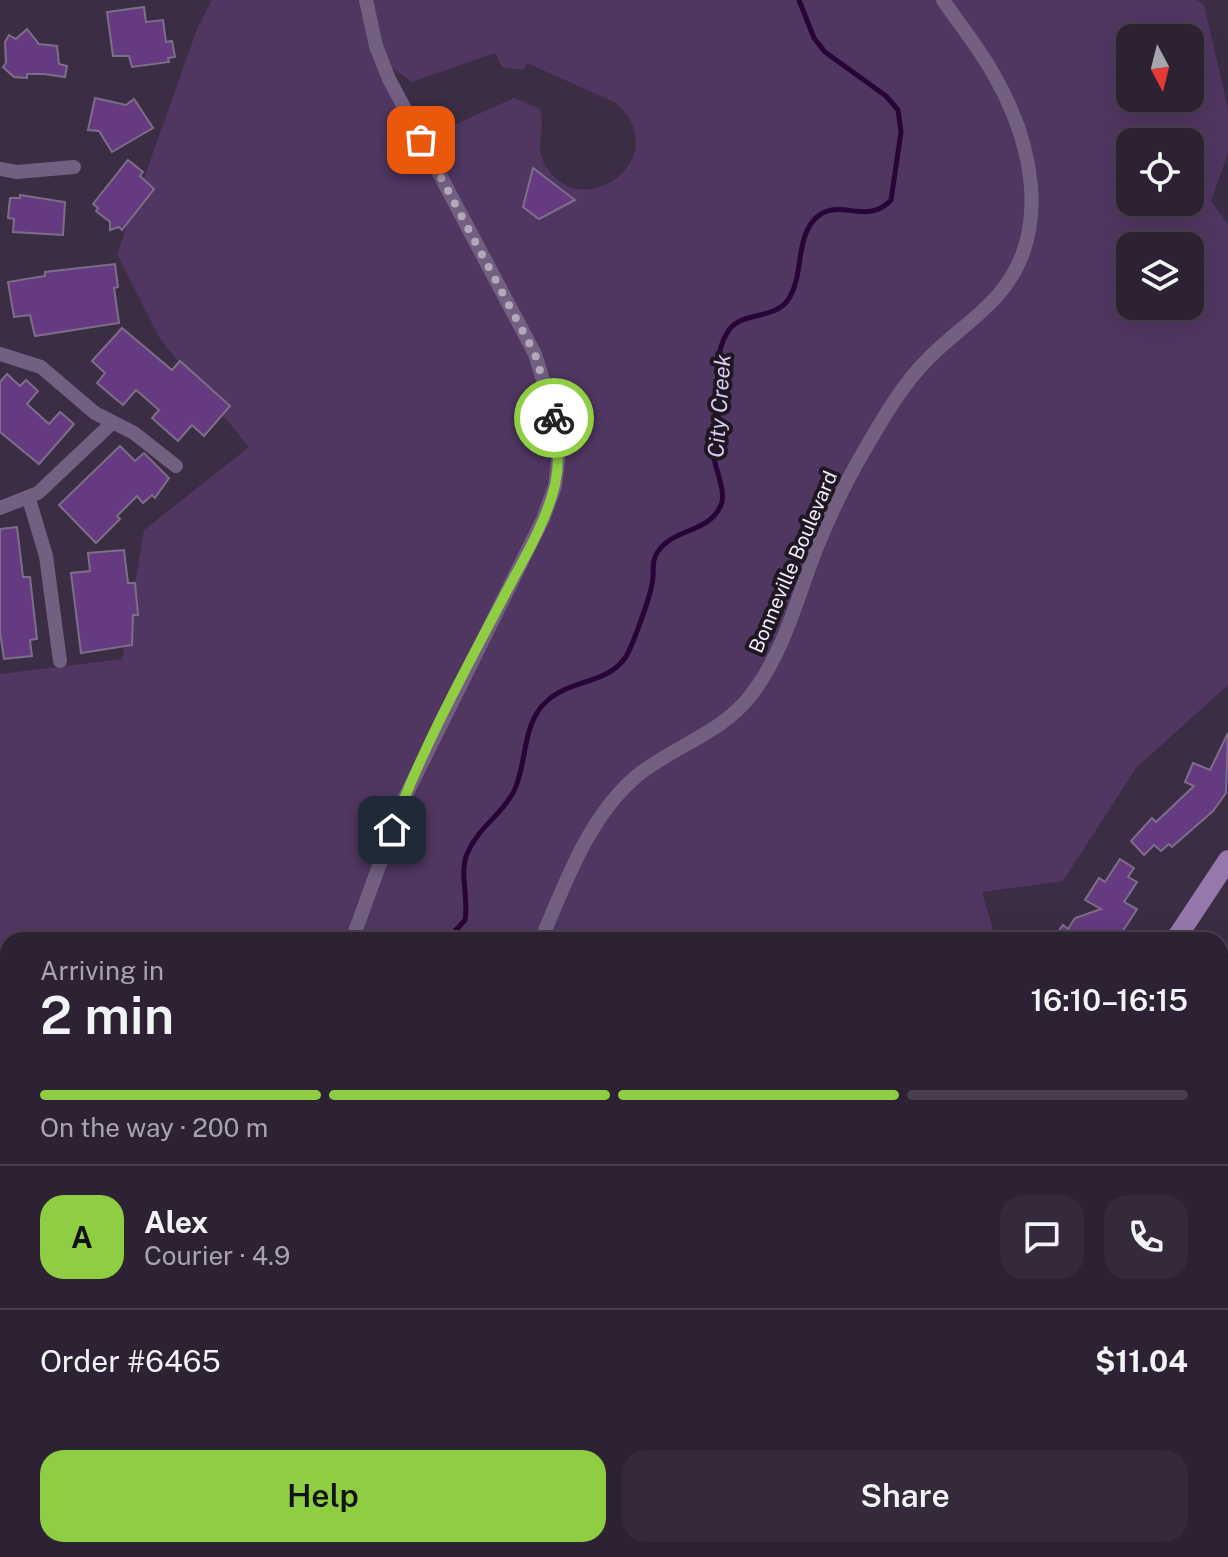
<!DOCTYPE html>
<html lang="en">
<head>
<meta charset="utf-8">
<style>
	body { margin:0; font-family:"Public Sans",sans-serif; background:#342a3b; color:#f1f3f6; height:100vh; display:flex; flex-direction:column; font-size:30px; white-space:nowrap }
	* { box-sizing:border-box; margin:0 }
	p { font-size:26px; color:#a6a4ac }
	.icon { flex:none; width:44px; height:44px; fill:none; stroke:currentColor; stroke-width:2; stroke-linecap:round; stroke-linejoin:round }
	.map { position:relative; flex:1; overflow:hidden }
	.details { position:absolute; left:0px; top:932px; width:1228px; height:626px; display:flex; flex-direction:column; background:#2c2233; border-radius:24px 24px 0 0; box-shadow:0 8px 32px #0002,0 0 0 2px #483f4e }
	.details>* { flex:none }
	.needle { width:52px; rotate:173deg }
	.buttons { position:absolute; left:1116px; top:24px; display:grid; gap:16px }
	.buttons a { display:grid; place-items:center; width:88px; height:88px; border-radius:16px; background:#2c2233; box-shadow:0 8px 32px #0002,0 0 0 2px #483f4e; font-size:40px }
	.pin { position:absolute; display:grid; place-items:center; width:68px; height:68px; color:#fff; margin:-34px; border-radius:16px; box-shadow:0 4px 12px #0006 }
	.courier { position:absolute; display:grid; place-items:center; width:80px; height:80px; margin:-40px; border:6px solid #8fcd42; border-radius:50%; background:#fff; color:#222; box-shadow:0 2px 10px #0007 }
	.summary em { font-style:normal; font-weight:600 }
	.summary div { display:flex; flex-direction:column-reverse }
	.summary { display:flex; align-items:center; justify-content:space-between; height:136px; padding:0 40px }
	h1 { font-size:52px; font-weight:600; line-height:60px }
	.bar { display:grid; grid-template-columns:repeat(4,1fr); gap:12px 8px; align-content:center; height:96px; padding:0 40px }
	.bar i { height:10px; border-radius:6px; background:#483f4e }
	.bar .on { background:#8fcd42 }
	.bar p { grid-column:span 4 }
	.line { display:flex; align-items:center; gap:20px; padding:0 40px; border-top:2px solid #483f4e }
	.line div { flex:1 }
	.round { display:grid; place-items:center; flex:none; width:84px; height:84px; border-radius:24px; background:#342a3b }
	.action { display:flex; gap:16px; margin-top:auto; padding:16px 40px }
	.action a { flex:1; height:92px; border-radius:24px; background:#8fcd42; color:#111; font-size:32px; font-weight:600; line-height:92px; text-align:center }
	.action a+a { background:#342a3b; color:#f1f3f6 }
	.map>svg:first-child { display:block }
	.green { fill:#503762; fill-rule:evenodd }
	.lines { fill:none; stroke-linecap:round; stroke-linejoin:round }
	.stream { stroke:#270539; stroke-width:5 }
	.building { fill:#653a81; stroke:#7d6e88; stroke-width:2 }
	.street { stroke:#736081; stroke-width:14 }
	.secondary { stroke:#9679ac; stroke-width:20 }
	.done { stroke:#b2a8ba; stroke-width:8; stroke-dasharray:0 14.4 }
	.route { stroke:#8fcd42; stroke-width:10 }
	.labels { text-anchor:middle; stroke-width:8; stroke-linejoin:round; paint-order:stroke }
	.street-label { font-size:20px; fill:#f3eafa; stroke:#1e1823 }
	.water-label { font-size:22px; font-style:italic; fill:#dfc8f1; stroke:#1e1823 }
</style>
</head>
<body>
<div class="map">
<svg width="1228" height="1557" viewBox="0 0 1228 1557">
	<rect width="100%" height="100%" fill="#3a2d44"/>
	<!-- green -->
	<g class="green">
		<path d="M212,0H1195L1204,5L1228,108V153L1211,201L1228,224V685L1136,768L1063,881L982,892L996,940H8V1550H79L82,1557H0V674L122,659L144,530L249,447L160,339L117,254L197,29ZM1130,38H1190V98H1130ZM495,53L502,67L523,70L527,63L616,103C676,157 584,225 547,168C532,146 547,129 540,109L514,98L436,133L427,150L382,61L412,82ZM1130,142H1190V202H1130ZM1130,246H1190V306H1130Z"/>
		<polygon points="118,1550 700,1550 699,1557 117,1557"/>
	</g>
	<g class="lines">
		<!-- stream -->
		<path class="stream" d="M447,940L465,920C469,899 459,873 467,854C478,827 503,814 514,791C528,762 521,724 547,701C569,680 607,684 625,658C632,648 650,597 652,584C655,572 650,561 659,550C675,528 709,533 721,505C727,492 714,467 713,452C712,441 717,433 718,422C721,394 711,359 727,333C740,310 773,321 788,300C805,275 794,236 818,216C840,198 867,226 891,200L901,132L898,110L886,96L825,52L814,38L799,0"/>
	</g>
	<!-- building -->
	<g class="building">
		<polygon points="144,7 146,22 163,20 166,42 172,41 175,57 168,58 169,62 132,67 129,56 113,56 107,12"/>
		<polygon points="27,29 39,44 57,46 59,64 67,66 65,77 44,74 27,74 27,78 14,77 3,67 6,63 5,42 9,35 16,39"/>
		<polygon points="95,98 126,105 134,99 153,128 112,152 99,131 88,130"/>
		<polygon points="128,160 143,172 140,176 154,189 122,230 119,227 110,230 110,222 96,211 98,208 93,204"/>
		<polygon points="533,168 575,200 539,219 523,207"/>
		<polygon points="20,195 65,202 63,235 13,232 14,219 8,218 10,198 20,198"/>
		<polygon points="115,264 118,287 114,288 119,323 35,336 30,315 14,317 8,282 45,276 45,272"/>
		<polygon points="122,328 172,370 180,361 230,406 204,436 192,425 178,441 152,418 159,410 136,390 123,405 97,383 105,373 92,361"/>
		<polygon points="7,374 20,386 26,380 38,391 27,404 49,424 60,412 74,424 39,464 0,432 0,382"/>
		<polygon points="120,446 135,461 144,453 169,478 155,498 152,495 143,503 137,496 117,516 120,519 96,543 59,505"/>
		<polygon points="17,527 23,577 30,577 37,639 30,640 32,656 4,659 0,632 0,529"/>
		<polygon points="124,550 128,583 135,583 138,615 133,615 132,645 81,653 71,573 90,571 88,553"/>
		<polygon points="1228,733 1226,793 1213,811 1172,847 1169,844 1161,851 1154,845 1144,855 1131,841 1152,818 1156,822 1194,786 1185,782 1193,763 1210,770"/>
		<polygon points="1120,859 1134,868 1128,877 1137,882 1124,902 1137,909 1117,940 1052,940 1063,925 1068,929 1075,918 1101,909 1085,900 1099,878 1105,882"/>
	</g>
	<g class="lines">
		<!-- street -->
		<g class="street">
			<polyline points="0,169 17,172 74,167"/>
			<polyline points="0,354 41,367 95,413 134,433 176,466"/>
			<polyline points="29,499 46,556 60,661"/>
			<polyline points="0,508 38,493 112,423"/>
			<polyline points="352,940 402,803 543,519 555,486 559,453 555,420 535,354 389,79 376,46 366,0"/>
			<path d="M541,940C565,884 589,815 638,775C674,746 722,733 751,695C785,651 797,597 817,547C831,512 849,476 868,444C885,415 903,384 927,360C949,337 977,319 998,295C1053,232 1032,141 994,75C980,49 960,25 943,0"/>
			<polyline points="1220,1133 1228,1134"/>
			<polyline points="1220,1442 1228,1427"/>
			<polyline points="1220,1531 1228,1533"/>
			<polyline points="151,1557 152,1550"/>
		</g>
		<!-- secondary -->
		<g class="secondary">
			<polyline points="1175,940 1228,860"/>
			<polyline points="879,1557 885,1550"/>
		</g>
	</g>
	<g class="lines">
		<!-- done -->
		<polyline class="done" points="421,140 535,354 554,418"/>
		<!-- route -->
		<path class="route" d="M392,830C421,751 462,676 501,602C520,565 545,526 555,485C560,462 558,441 554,418"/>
	</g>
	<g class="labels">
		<!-- street labels -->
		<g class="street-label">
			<text transform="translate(793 562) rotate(-67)" y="7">Bonneville Boulevard</text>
		</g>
		<!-- water labels -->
		<g class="water-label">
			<text transform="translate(719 406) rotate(-86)" y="8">City Creek</text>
		</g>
	</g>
</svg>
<div class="buttons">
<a><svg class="needle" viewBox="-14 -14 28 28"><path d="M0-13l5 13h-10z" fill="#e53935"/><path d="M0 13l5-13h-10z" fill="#a6a4ac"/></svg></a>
<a><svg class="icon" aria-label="locate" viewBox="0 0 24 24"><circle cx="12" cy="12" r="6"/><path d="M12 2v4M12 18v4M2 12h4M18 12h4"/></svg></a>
<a><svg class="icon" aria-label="layers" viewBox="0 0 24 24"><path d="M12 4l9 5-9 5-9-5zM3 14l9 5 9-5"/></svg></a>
</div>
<div class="pin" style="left:421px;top:140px;background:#ea580c"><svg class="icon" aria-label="bag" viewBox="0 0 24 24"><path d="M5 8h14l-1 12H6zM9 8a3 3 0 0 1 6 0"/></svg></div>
<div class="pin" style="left:392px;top:830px;background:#1f2937"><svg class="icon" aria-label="home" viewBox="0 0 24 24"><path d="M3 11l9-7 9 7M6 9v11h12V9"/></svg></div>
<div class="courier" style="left:554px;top:418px"><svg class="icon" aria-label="bike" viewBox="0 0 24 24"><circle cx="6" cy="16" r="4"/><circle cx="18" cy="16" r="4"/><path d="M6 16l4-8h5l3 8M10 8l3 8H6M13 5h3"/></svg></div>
<section class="details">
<div class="summary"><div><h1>2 min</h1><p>Arriving in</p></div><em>16:10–16:15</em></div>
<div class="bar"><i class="on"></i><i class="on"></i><i class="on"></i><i></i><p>On the way · 200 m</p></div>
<div class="line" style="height:144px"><b class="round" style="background:#8fcd42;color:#111">A</b><div><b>Alex</b><p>Courier · 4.9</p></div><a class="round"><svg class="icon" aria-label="chat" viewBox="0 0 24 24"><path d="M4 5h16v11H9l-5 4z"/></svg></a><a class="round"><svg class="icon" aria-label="phone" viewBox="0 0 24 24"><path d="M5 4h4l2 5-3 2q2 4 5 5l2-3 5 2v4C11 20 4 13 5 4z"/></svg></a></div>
<div class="line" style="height:104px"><div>Order #6465</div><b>$11.04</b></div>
<div class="action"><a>Help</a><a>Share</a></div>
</section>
</div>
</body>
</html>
